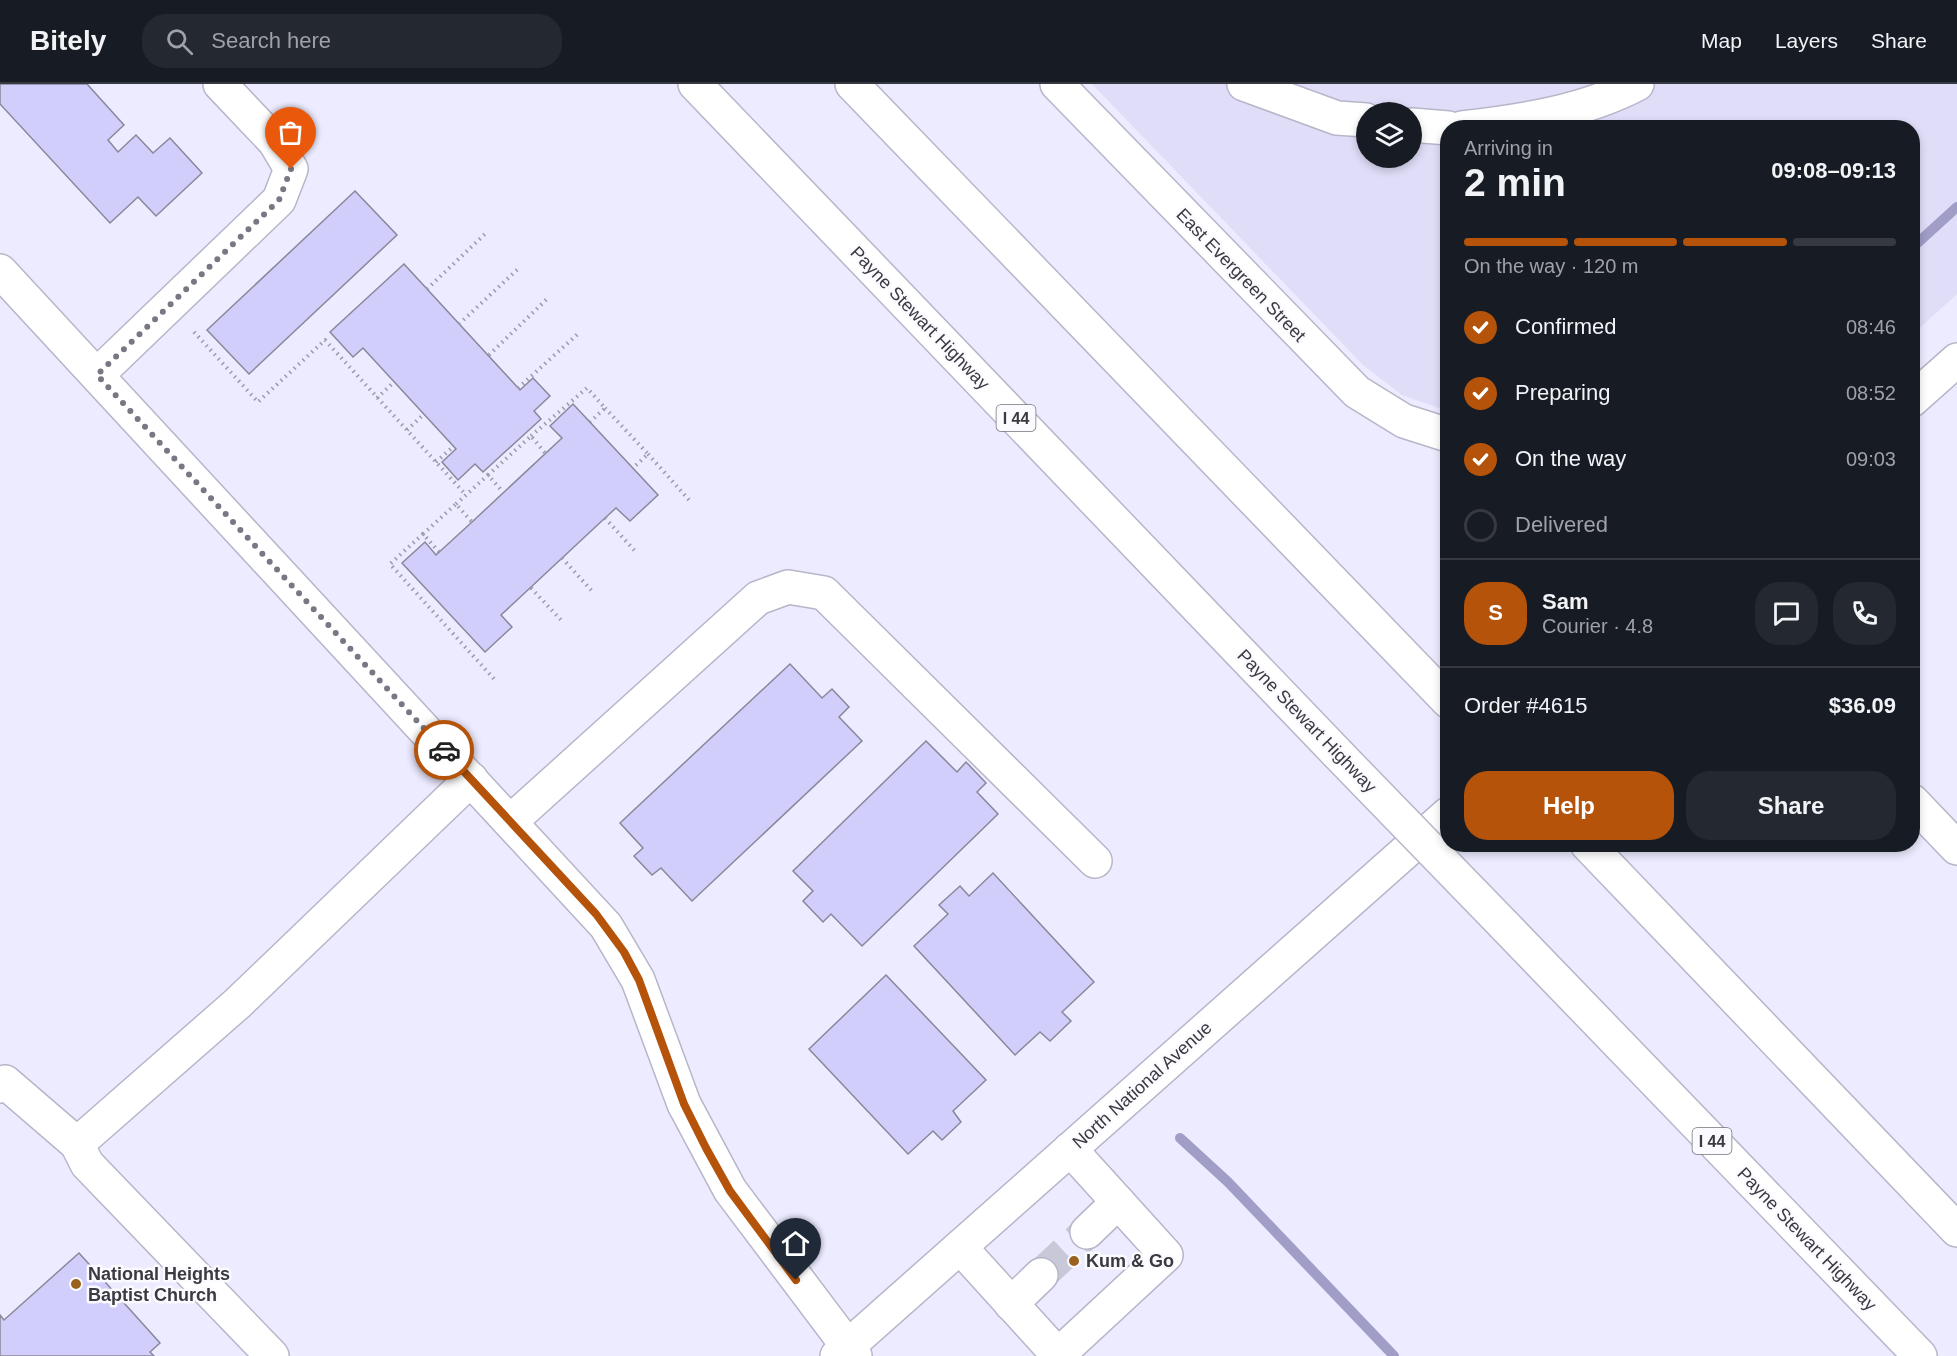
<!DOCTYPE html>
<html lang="en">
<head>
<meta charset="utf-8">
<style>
	body { margin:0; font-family:Helvetica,sans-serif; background:#242831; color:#f1f3f6; height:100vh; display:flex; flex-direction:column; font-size:22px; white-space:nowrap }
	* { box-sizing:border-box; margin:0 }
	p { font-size:20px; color:#9ea1a6 }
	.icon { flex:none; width:33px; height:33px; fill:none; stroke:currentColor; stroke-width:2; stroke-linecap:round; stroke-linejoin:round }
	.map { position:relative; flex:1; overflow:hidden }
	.sheet { position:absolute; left:1440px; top:36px; width:480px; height:732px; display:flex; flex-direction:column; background:#171b24; border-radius:24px; box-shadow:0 3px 9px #0003 }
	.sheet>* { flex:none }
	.buttons { position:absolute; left:1356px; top:18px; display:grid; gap:12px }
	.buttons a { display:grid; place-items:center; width:66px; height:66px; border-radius:50%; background:#171b24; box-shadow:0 3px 9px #0003; font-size:30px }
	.pin { position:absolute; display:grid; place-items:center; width:51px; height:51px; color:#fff; margin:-62px -26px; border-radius:50% 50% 50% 0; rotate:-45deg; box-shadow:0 0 6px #0007 }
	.pin .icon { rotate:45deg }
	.courier { position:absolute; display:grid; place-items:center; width:60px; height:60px; margin:-30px; border:4px solid #b45309; border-radius:50%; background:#fff; color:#222; box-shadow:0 2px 8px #0007 }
	.headline em { font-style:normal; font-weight:800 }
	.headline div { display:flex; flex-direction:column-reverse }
	.headline { display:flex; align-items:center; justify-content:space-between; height:102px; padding:0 24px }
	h1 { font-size:39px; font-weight:800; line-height:45px }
	.bar { display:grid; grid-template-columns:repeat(4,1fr); gap:9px 6px; align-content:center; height:72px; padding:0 24px }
	.bar i { height:8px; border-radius:4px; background:#363941 }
	.bar .on { background:#b45309 }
	.bar p { grid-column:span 4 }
	.line { display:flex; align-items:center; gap:15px; padding:0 24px; border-top:2px solid #363941 }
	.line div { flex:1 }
	.round { display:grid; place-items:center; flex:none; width:63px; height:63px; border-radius:24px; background:#242831 }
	ol { padding:0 24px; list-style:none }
	li { display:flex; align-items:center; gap:18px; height:66px }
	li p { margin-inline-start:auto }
	li .icon { padding:6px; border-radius:50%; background:#b45309; color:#fff; stroke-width:4 }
	li:last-child { color:#9ea1a6 }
	li i { width:33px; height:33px; border:3px solid #363941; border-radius:50% }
	.action { display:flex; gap:12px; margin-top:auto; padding:12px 24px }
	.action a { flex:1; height:69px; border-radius:24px; background:#b45309; color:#fff; font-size:24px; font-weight:800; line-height:69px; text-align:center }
	.action a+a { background:#242831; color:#f1f3f6 }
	header { display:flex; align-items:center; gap:36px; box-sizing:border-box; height:84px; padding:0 30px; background:#171b24; border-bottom:2px solid #363941 }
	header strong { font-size:28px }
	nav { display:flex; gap:33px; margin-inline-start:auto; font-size:21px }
	.search { width:420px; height:54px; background:#242831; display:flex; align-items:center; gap:15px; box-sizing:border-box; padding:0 21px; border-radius:24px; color:#9ea1a6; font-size:22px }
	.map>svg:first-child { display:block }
	.built { fill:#dfddf8; fill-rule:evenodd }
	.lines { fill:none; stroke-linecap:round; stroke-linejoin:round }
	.stream { stroke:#a09dc7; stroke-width:10 }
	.building { fill:#d1cefb; stroke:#89889a; stroke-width:1.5 }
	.minor-tunnel { stroke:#c8c8d9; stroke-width:33; stroke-dasharray:33 16; stroke-linecap:butt }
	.minor-casing { stroke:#b7b6c9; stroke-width:36 }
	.major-casing { stroke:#b7b6c9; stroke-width:36 }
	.highway-casing { stroke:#b7b6c9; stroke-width:36 }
	.path { stroke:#9b9ba9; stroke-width:4; stroke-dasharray:1.5 4.5; stroke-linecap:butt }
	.minor { stroke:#fff; stroke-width:33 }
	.major { stroke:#fff; stroke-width:33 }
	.highway { stroke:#fff; stroke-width:33 }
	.highway-bridge-casing { stroke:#b7b6c9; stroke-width:36; stroke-linecap:butt }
	.highway-bridge { stroke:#fff; stroke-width:33 }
	.done { stroke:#787884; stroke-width:6; stroke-dasharray:0 10.8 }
	.route { stroke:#b45309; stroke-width:8 }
	.poi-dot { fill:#99611d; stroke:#fbfafe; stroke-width:2 }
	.labels { text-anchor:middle; stroke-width:5; stroke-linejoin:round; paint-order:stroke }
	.shield { fill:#fbfafe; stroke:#74747a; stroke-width:1.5 }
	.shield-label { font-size:16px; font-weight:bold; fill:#3a3a41 }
	.street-label { font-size:18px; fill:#3a3a41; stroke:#fbfafe }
	.poi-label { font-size:18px; font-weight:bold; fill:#3a3a41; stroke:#fbfafe; text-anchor:start }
</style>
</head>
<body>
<header>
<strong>Bitely</strong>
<div class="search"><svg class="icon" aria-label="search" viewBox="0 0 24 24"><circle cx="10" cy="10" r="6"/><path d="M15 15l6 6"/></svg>Search here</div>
<nav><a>Map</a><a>Layers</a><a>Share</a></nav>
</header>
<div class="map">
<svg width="1957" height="1272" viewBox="0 0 1957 1272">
	<rect width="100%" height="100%" fill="#ecebff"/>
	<!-- built -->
	<path class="built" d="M1092,0H1957V210L1913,250L1912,44H1448L1447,325L1439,324L1402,311L1363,281ZM1366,28H1412V74H1366Z"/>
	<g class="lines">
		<!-- stream -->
		<g class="stream">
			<polyline points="1912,164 1957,123"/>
			<polyline points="1180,1054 1228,1098 1394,1272"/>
		</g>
	</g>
	<!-- building -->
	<g class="building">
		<polygon points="0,0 87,0 124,41 108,56 118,68 136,51 153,69 170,54 202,89 156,132 138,113 110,139 0,20"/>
		<polygon points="355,107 397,151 249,290 207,246"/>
		<polygon points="404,180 520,306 533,294 550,312 534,327 541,335 483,388 475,380 458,396 442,378 456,365 363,264 353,273 330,248"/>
		<polygon points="573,320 658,411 630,437 616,424 605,434 501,531 512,543 485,568 402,479 425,458 436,471 472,438 562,354 550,342"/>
		<polygon points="790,580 822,614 832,605 849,623 839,633 862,657 692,817 661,784 652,791 634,772 643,764 620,739"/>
		<polygon points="926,657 957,688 966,678 986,699 977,708 998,730 862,862 831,830 823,838 803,817 813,807 793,787"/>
		<polygon points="993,789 1094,898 1062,928 1071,937 1050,957 1040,948 1015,971 914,862 948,830 939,821 960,802 969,812"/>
		<polygon points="886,891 986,996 953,1027 961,1038 942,1056 933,1047 908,1070 809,965"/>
		<polygon points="79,1169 160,1259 150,1268 154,1272 0,1272 0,1231 4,1236"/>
	</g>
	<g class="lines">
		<!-- minor-tunnel -->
		<polyline class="minor-tunnel" points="1041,1191 1087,1148"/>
		<defs>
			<g id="minor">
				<polyline points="1057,0 1357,308 1404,337 1448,351"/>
				<polyline points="1244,0 1337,34 1366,36"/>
				<polyline points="1412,41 1448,44"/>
				<path d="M1462,44C1522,37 1583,28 1637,0"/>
				<polyline points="97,291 279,116 291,85 275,58 220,0"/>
				<polyline points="1912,717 1957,764"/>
				<polyline points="510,738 758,514 788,503 824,509 1095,777"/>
				<polyline points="0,1002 5,998 77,1060"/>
				<polyline points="1087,1148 1118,1118"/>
				<polyline points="960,1163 1058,1271"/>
				<polyline points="1011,1220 1041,1191"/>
				<polyline points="272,1272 87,1080 77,1060 238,919 471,695"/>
				<polyline points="1057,1272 1166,1171 1070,1065"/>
			</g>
			<g id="major">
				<polyline points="0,187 606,842 638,896 684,1020 730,1106 855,1272"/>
				<polyline points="1912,316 1957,276"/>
				<polyline points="837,1272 1448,730"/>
			</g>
			<g id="highway">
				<polyline points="695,0 1337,669"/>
				<polyline points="852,0 1448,617"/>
				<polyline points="1587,760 1957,1146"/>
				<polyline points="1504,841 1920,1272"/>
			</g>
		</defs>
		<!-- minor casing -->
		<use href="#minor" class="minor-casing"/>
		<!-- major casing -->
		<use href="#major" class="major-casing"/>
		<!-- highway casing -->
		<use href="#highway" class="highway-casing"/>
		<!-- path -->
		<g class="path">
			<polyline points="427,205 486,149"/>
			<polyline points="459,240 519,184"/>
			<polyline points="194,248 258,318 325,256 466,411"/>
			<polyline points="489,271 548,214"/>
			<polyline points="518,304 579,249"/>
			<polyline points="377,314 394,298"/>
			<polyline points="605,324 648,370 633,384"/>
			<polyline points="407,346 424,330"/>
			<polyline points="531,352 587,304 605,324 590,338"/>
			<polyline points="648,370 690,417"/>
			<polyline points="436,378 454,362"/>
			<polyline points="488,391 531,352 545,369"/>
			<polyline points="456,420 488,391 503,408"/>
			<polyline points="605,434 635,467"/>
			<polyline points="423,450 456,420 472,438"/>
			<polyline points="439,468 423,450 390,480 495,596"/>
			<polyline points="562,474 592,507"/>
			<polyline points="531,504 561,536"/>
		</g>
		<!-- minor -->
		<use href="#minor" class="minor"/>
		<!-- major -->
		<use href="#major" class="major"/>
		<!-- highway -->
		<use href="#highway" class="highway"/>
		<defs>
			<polyline id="highway-bridge" points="1337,669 1504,841"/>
		</defs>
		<!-- highway-bridge casing -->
		<use href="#highway-bridge" class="highway-bridge-casing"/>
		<!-- highway-bridge -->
		<use href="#highway-bridge" class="highway-bridge"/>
	</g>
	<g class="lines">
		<!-- done -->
		<polyline class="done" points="291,85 279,116 97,291 444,666"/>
		<!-- route -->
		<polyline class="route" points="444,666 596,830 624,868 639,896 684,1020 706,1064 730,1107 796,1196"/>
	</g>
	<!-- markers -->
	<g class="poi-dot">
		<circle cx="1074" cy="1177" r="6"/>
		<circle cx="76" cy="1200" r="6"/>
	</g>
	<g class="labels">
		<!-- shield labels -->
		<g class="shield">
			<rect x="996.5" y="321" width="39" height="26" rx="4.5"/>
			<rect x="1692.5" y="1044" width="39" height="26" rx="4.5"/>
		</g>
		<g class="shield-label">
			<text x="1016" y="340">I 44</text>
			<text x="1712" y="1063">I 44</text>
		</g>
		<!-- street labels -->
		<g class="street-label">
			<text transform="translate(1241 191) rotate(46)" y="6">East Evergreen Street</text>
			<text transform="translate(920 234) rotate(46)" y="6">Payne Stewart Highway</text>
			<text transform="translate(1307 637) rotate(46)" y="6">Payne Stewart Highway</text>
			<text transform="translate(1142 1001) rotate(-42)" y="6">North National Avenue</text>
			<text transform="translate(1807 1155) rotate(46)" y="6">Payne Stewart Highway</text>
		</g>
		<!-- poi labels -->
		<g class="poi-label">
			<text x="1086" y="1183">Kum &amp; Go</text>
			<text x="88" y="1196">National Heights<tspan x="88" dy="21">Baptist Church</tspan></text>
		</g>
	</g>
</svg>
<div class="buttons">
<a><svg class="icon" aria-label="layers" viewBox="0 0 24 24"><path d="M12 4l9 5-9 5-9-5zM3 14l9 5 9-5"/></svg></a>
</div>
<div class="pin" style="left:291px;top:85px;background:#ea580c"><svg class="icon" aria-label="bag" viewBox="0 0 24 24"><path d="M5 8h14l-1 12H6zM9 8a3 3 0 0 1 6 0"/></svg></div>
<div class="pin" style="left:796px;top:1196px;background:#1f2937"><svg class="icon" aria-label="home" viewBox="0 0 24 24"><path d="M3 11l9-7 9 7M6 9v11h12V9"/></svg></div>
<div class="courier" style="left:444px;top:666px"><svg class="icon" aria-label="car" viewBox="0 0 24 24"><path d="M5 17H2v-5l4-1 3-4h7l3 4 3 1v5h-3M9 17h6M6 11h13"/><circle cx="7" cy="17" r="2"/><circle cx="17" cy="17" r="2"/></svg></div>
<section class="sheet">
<div class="headline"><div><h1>2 min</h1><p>Arriving in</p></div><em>09:08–09:13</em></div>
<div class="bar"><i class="on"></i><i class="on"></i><i class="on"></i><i></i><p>On the way · 120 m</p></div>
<ol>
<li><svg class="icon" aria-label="check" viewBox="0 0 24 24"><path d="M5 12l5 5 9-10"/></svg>Confirmed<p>08:46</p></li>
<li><svg class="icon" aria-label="check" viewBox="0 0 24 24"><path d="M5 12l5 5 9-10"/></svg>Preparing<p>08:52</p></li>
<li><svg class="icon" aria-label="check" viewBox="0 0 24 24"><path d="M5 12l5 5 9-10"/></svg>On the way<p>09:03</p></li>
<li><i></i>Delivered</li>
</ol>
<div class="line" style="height:108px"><b class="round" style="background:#b45309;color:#fff">S</b><div><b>Sam</b><p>Courier · 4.8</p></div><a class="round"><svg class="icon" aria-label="chat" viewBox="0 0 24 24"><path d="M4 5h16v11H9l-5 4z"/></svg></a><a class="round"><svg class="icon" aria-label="phone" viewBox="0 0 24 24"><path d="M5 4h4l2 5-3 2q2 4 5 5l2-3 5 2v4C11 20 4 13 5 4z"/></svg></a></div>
<div class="line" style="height:78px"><div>Order #4615</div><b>$36.09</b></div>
<div class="action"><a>Help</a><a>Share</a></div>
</section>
</div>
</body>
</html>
